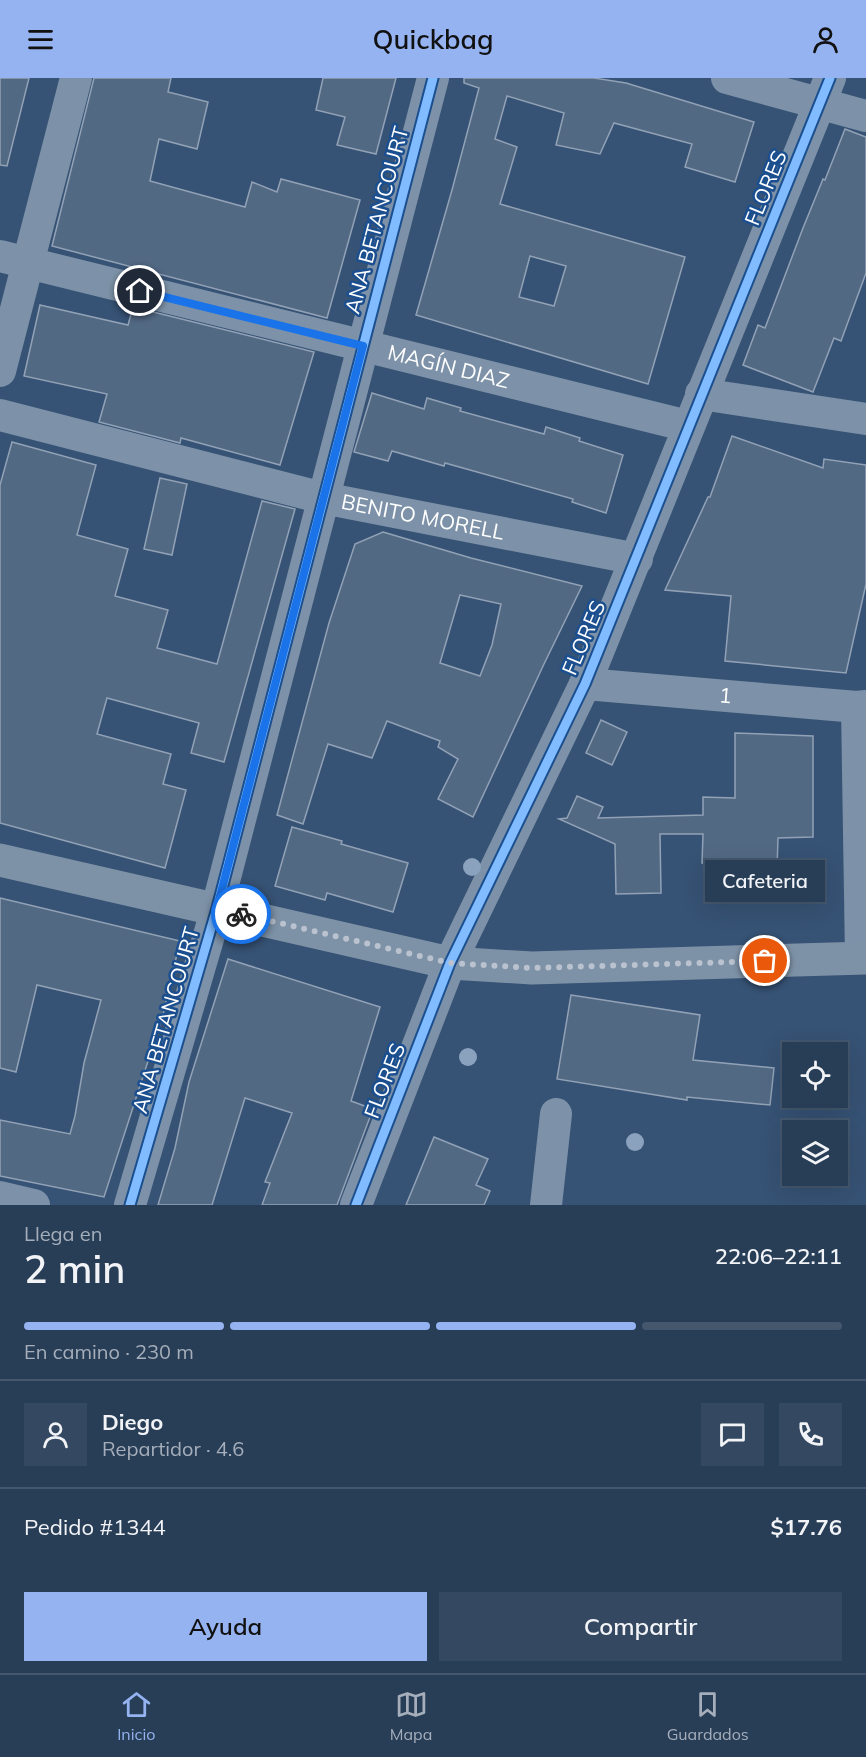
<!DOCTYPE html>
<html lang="es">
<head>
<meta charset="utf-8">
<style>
	body { margin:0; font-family:Mulish,sans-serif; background:#344961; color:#f1f3f6; height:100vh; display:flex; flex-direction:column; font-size:22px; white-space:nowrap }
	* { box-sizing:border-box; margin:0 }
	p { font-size:20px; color:#a5aeba }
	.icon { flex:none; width:33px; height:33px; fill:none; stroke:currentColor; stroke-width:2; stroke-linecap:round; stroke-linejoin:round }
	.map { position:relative; height:1127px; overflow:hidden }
	.details { display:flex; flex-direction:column; background:#283e57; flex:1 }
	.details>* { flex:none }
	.buttons { position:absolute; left:782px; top:964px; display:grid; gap:12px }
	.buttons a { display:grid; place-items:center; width:66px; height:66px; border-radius:0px; background:#283e57; box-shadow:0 6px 24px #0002,0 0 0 2px #44576d; font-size:30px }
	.pin { position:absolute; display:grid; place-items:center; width:51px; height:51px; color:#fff; margin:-26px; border:3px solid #fff; border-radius:50%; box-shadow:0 2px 6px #0007 }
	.courier { position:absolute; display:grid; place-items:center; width:60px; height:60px; margin:-30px; border:4px solid #1a73e8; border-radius:50%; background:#fff; color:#222; box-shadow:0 2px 8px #0007 }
	.bubble { position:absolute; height:42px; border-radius:0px; background:#283e57; box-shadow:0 6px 24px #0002,0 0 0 2px #44576d; font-size:20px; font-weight:600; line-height:42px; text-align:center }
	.overview em { font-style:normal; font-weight:600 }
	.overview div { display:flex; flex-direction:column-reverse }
	.overview { display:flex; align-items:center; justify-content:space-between; height:102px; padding:0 24px }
	h1 { font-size:39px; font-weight:600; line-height:45px }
	.bar { display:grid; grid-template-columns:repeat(4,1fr); gap:9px 6px; align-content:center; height:72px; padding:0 24px }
	.bar i { height:8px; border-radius:4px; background:#44576d }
	.bar .selected { background:#95b2f1 }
	.bar p { grid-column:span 4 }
	.line { display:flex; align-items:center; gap:15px; padding:0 24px; border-top:2px solid #44576d }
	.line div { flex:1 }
	.round { display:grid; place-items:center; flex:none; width:63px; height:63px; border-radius:0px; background:#344961 }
	.cta { display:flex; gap:12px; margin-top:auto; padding:12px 24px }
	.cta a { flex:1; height:69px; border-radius:0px; background:#95b2f1; color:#111; font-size:24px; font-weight:600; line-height:69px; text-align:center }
	.cta a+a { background:#344961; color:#f1f3f6 }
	header { display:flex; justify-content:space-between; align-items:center; height:78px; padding:0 24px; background:#95b2f1; color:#111; font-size:27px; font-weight:600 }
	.dock { display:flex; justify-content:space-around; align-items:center; height:84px; border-top:2px solid #44576d; background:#283e57; font-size:16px; color:#a5aeba }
	.dock a { display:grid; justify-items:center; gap:3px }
	.dock .selected { color:#95b2f1 }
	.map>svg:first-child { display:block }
	.building { fill:#526984; stroke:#92a2b6; stroke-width:1.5; fill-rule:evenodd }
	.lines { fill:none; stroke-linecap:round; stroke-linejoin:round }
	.minor { stroke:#7d92a8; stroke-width:32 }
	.highway { stroke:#7e92a7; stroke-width:33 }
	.cycleway-casing { stroke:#1b4f8f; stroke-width:13 }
	.cycleway { stroke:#80bcff; stroke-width:9 }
	.tree { fill:#8aa2be }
	.done { stroke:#b9c2ce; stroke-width:6; stroke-dasharray:0 10.8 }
	.route { stroke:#1a73e8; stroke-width:8 }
	.labels { text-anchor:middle; stroke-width:5; stroke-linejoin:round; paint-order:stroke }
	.street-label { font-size:21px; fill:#fff; stroke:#1b4f8f }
</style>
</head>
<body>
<header><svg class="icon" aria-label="menu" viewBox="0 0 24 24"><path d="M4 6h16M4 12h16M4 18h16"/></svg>Quickbag<svg class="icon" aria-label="person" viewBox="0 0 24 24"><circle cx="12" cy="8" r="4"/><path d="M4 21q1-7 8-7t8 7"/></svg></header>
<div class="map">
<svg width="866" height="1127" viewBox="0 0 866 1127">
	<rect width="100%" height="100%" fill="#365274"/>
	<!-- building -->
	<g class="building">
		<polygon points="0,0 29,0 7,88 0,87"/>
		<polygon points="94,0 171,0 168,14 208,24 197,71 159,61 150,103 245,129 252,104 277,114 281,101 360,122 327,240 52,168"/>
		<polygon points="323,0 396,0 376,76 337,67 345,39 316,32"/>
		<path d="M464,0H594L626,5L754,44L735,104L685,89L692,66L614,45L600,76L556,67L564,35L507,18L495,61L517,69L500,126L685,179L648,306L416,237L452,112L479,10L464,5ZM530,178L566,188L554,228L519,219Z"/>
		<polygon points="845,51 866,59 866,195 841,263 834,260 813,314 743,287 758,247 765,250 803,150 823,101 825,102"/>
		<polygon points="40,227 128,247 133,229 314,274 280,387 181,360 180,365 99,344 107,316 24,298"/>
		<polygon points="372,315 424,331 427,320 461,330 460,333 544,356 546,349 580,360 579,363 623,377 606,435 572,424 573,421 445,385 444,388 392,373 388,383 354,374"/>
		<polygon points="732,358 823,390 824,381 866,387 866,506 846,595 725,583 731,518 665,512 708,419 710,419"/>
		<polygon points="12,364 96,387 77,457 128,471 115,518 168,532 157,570 217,586 262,423 295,431 224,684 191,675 199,645 107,620 97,656 171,676 163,706 186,712 165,790 0,745 0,407"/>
		<polygon points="160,400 187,406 172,477 144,471"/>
		<path d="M383,454L471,480L582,508L544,586L473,739L438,721L458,681L438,669L440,663L387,643L372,680L328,666L303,746L277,737L329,545L355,466ZM460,517L501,526L492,567L480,598L440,585Z"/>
		<polygon points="601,642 627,654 612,687 586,675"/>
		<polygon points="735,655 813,658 813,759 778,760 776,823 734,823 734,786 702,785 703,756 660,756 661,815 616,816 615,766 559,741 567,740 577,718 603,729 598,740 703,737 703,719 735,720"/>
		<polygon points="292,749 342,763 341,766 408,785 393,834 327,815 325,822 275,808"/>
		<polygon points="0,820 180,863 163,937 104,1119 0,1098 0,1042 70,1056 75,1038 84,985 101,922 37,907 16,994 0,990"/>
		<polygon points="228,881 380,929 351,1023 373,1031 337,1127 262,1127 270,1105 265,1104 292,1035 245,1020 212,1127 158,1127 175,1070 189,1004"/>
		<polygon points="571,917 700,937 693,982 774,990 770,1027 687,1019 687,1022 557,1001"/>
		<polygon points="434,1059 488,1081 476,1107 490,1113 484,1127 406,1127"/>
	</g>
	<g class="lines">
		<!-- minor -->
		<g class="minor">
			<polyline points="727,0 866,38"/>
			<path id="s1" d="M0,178L688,348"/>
			<polyline points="0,293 76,0"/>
			<polyline points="701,316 866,341"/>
			<path id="s2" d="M0,337L323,420L637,481"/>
			<path id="s3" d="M585,606L857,629L866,628"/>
			<polyline points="857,629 861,880"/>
			<polyline points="0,1119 34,1127"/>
			<polyline points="130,1127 217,830 433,0"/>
			<polyline points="356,1127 450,885 585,606 830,0"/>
			<polyline points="546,1127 556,1036"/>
		</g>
		<!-- highway -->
		<polyline class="highway" points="0,782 450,885 532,890 866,880"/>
		<defs>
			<g id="cycleway">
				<polyline points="130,1127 217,830 433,0"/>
				<polyline points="356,1127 450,885 585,606 830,0"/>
			</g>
		</defs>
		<!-- cycleway casing -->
		<use href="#cycleway" class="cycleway-casing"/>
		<!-- cycleway -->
		<use href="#cycleway" class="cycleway"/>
	</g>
	<!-- trees -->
	<g class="tree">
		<circle cx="472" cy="789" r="9"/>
		<circle cx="468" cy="979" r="9"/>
		<circle cx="635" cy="1064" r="9"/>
	</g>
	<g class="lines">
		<!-- done -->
		<polyline class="done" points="241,836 450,885 532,890 765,883"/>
		<!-- route -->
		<polyline class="route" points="140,213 363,268 217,830 241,836"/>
	</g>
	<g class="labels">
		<!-- street labels -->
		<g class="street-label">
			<text transform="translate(766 110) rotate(-68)" y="7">FLORES</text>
			<text transform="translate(377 142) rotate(-75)" y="7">ANA BETANCOURT</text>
			<text dy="7" stroke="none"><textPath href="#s1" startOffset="462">MAGÍN DIAZ</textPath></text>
			<text dy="7" stroke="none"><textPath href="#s2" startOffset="435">BENITO MORELL</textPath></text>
			<text transform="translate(584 560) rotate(-67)" y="7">FLORES</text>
			<text dy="7" stroke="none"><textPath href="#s3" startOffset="141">1</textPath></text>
			<text transform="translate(166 942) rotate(-74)" y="7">ANA BETANCOURT</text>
			<text transform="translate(385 1003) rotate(-69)" y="7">FLORES</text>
		</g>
	</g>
</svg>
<div class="buttons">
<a><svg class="icon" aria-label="locate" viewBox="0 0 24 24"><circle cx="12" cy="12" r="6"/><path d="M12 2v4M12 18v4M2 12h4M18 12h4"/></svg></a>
<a><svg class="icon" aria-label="layers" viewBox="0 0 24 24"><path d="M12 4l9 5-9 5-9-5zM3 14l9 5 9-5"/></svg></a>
</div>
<div class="pin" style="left:765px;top:883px;background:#ea580c"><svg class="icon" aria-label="bag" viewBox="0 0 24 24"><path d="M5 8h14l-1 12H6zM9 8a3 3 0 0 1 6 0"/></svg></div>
<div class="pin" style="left:140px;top:213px;background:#1f2937"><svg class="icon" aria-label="home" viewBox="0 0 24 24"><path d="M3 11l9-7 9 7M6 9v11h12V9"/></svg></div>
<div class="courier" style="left:241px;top:836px"><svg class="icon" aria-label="bike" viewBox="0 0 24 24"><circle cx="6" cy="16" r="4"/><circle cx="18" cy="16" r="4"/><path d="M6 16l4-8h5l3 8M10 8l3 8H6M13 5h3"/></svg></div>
<div class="bubble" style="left:705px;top:782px;width:120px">Cafeteria</div>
</div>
<section class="details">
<div class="overview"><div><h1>2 min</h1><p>Llega en</p></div><em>22:06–22:11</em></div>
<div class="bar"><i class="selected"></i><i class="selected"></i><i class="selected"></i><i></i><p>En camino · 230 m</p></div>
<div class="line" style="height:108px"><a class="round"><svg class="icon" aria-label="person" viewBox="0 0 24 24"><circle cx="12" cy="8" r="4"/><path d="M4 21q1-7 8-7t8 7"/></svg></a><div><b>Diego</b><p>Repartidor · 4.6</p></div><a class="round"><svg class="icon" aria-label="chat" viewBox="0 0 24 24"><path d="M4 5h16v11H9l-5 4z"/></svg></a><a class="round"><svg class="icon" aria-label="phone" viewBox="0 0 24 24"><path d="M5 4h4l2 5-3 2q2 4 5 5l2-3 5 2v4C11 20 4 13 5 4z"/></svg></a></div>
<div class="line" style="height:78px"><div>Pedido #1344</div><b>$17.76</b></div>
<div class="cta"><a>Ayuda</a><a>Compartir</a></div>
</section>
<nav class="dock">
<a class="selected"><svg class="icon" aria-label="home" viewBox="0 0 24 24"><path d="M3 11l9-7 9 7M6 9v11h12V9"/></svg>Inicio</a>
<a><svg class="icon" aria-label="map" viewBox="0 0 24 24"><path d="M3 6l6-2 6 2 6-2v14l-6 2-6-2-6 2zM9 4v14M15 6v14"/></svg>Mapa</a>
<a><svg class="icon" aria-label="saved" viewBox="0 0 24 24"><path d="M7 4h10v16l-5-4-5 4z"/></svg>Guardados</a>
</nav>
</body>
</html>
